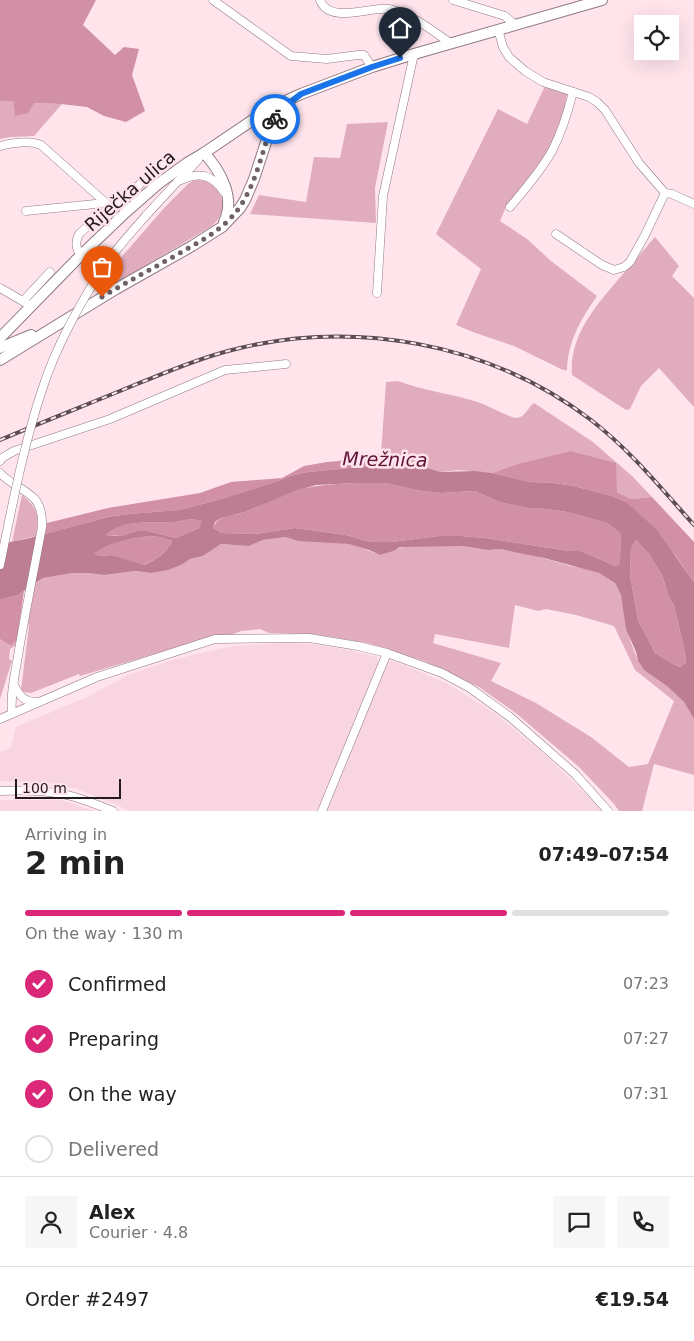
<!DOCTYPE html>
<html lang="en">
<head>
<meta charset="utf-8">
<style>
	body { margin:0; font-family:"DejaVu Sans",sans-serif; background:#f6f6f6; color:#222; height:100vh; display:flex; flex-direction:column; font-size:19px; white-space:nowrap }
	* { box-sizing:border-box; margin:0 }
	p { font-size:16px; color:#767676 }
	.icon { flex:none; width:28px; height:28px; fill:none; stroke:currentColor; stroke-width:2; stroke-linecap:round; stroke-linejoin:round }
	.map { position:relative; height:811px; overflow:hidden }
	.panel { display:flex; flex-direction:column; background:#fff; flex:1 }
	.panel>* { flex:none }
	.controls { position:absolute; left:634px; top:15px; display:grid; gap:10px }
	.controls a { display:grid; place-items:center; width:45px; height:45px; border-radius:0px; background:#fff; box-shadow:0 5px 20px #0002; font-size:25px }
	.scale { position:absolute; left:15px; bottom:12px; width:106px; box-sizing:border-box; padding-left:5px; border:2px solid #231a1d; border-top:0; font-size:14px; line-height:18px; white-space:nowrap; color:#231a1d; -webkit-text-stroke:4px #ffe4ec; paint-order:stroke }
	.pin { position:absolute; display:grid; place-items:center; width:42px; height:42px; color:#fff; margin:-51px -21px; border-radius:50% 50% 50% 0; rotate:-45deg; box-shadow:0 0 5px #0007 }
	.pin .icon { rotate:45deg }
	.courier { position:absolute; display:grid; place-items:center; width:50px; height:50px; margin:-25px; border:4px solid #1a73e8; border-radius:50%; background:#fff; color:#222; box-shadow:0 1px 6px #0007 }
	.overview em { font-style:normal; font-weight:700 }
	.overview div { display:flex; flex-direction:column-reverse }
	.overview { display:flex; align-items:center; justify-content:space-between; height:85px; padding:0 25px }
	h1 { font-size:32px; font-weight:700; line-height:38px }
	.bar { display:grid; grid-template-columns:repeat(4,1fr); gap:8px 5px; align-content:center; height:60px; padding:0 25px }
	.bar i { height:6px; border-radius:4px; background:#e0e0e0 }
	.bar .current { background:#db2777 }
	.bar p { grid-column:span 4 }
	.line { display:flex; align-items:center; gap:12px; padding:0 25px; border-top:1px solid #e0e0e0 }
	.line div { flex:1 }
	.round { display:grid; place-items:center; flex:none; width:52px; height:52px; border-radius:0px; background:#f6f6f6 }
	ol { padding:0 25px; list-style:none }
	li { display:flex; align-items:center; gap:15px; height:55px }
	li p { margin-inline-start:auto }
	li .icon { padding:5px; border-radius:50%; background:#db2777; color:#fff; stroke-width:4 }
	li:last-child { color:#767676 }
	li i { width:28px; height:28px; border:2px solid #e0e0e0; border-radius:50% }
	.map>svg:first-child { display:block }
	.built { fill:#f8d5e0 }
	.green { fill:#e1adbe; fill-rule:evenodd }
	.forest { fill:#d290a7 }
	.water { fill:#bd7d93; fill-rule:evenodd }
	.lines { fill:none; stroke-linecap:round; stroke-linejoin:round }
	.minor-casing { stroke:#907980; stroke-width:9 }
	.major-casing { stroke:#907980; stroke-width:12 }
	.minor { stroke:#fff; stroke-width:8 }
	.major { stroke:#fff; stroke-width:10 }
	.rail-casing { stroke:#5b4d51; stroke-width:4 }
	.rail { stroke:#ffe4ec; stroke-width:2; stroke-dasharray:5.5; stroke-linecap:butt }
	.minor-bridge-casing { stroke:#907980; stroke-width:9; stroke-linecap:butt }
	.minor-bridge { stroke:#fff; stroke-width:8 }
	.done { stroke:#706165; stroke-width:5; stroke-dasharray:0 9 }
	.route { stroke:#1a73e8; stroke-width:6 }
	.labels { text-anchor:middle; stroke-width:5; stroke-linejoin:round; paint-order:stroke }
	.street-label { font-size:18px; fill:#231a1d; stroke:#ffe4ec }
	.water-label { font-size:19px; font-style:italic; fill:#601237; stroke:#ffe4ec }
</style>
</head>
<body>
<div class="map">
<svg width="694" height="811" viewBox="0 0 694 811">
	<rect width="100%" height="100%" fill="#ffe4ec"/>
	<!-- built -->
	<g class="built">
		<polygon points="283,643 311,644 348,650 377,657 378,667 317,811 131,811 75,788 43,783 0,781 0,752 11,748 16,727 87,697 130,674 173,660 213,650 236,646"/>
		<polygon points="389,660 404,665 448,684 494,713 542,752 603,811 326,811 352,750 357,733"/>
		<polygon points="0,800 61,800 94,811 0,811"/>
	</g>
	<!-- green -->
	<g class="green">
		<path d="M545,86L567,94L562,121L543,162L506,207L500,221L527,239L551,261L597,296C581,319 568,341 567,370H563L514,346L473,332L456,325L481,269L436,234L498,109L527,124Z"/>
		<polygon points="0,101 13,101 15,115 34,103 62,104 34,136 11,137 0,139"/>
		<polygon points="388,122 375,188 376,223 250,214 259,195 306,202 314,157 340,158 347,124"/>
		<path d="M198,180C201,181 209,181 211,182C215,183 217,189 219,192C225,205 223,216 212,226L106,289H104L99,286L112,268L165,207L188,184L193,181Z"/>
		<path d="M655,237L679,266L672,276L694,298V407L659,368L641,386L630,409L626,410L572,375C569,337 594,308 617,281C630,266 642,252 655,237Z"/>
		<path d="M398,381C421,390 446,393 471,400C486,404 500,413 515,418C526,418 526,409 534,403L593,442L632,476L652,497L631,499L617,492L570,451L517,464L492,473L459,470L441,472L409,463L393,454H381L386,382Z"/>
		<path d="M22,495C39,510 39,514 36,536L12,542Z"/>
		<path d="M286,537C307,543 328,540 350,544C360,547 370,551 380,555C390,552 398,547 408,546H462L488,550L500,549L532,555L571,566L582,568L599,573L615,583L621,595L630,640L638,661L644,670L668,687L684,702L694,719V775L654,764L642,811H619L614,804L579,767L517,714L479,687L424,661L367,643L314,634L269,633L260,629L241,631L226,637L195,642L80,676L79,674L31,693L24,692L21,690L29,626L28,620L35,584L43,578L73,573H89L104,575L136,571L151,573L183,564L190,559L203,556L221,544L249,546L263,540ZM515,605L538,611L546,609L576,615L614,626L635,670L674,701L648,764L629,767L591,737L536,703L491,681L501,663L433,643L435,634L509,648Z"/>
		<polygon points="0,639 11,646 17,640 15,646 10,649 9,659 12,661 0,699"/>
	</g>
	<!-- forest -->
	<g class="forest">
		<polygon points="0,0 96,0 83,25 115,55 124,47 139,49 132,75 145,111 126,122 104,116 87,107 61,104 34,103 28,113 15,116 13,101 0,101"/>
		<polygon points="570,451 616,463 617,492 631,499 652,497 694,542 694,582 675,555 626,502 612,496 574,486 554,483 530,482 492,473 517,464"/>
		<polygon points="354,454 393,454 409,463 399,462 360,467 308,472 290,476 278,481 214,501 179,510 129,514 108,517 45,534 47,523 108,508 200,493 231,482 282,478 304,466 327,462 339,461"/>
		<path d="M356,483H386L415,490L441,493L475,491L499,502L528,508H539L567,512L607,523L620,531C622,543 620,553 621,564L616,566L611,564L578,550L569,551L485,538L461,536H439L392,542H370L346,535L295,528L255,534L222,533L213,528C219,513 232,517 245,512C261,506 275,497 291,492C313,485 334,484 356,483Z"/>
		<path d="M191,519L203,521L199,528L176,538L148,531H136L121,536L106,535C124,519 149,523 171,522C178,522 185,520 191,519Z"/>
		<path d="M151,536L160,537L172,541C167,553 155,560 143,565L120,557L111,555L99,556L95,553C110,542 132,538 151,536Z"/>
		<polygon points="636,540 649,554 662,575 669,597 674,605 685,653 686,663 682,667 673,664 655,653 638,620 630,575 631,548"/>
		<polygon points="24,591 17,640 11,646 0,639 0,600 18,595"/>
	</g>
	<!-- water -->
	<path class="water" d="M399,462L409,463L441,472L475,471L492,473L530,482L554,483L574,486L612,496L626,502L656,529L694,582V719L684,702L668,687L644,670L638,661L636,652L626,629L621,595L615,583L599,573L544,558L500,549L488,550L462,546L400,547L393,551L380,555L369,550L349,544L298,541L286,537L263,540L249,546L221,544L203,556L190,559L183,564L168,570L151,573L136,571L104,575L89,573H73L43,578L18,595L0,600V544L26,539L108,517L129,514L179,510L214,501L278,481L290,476L308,472L360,467ZM356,483H386L415,490L441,493L475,491L499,502L528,508H539L567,512L607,523L620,532C622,543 620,553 620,564L616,566L611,564L578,550L569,551L485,538L461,536H439L392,542H370L346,535L295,528L255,534L222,533L213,528L215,522L221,518L245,512L292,492L316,485ZM191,519L202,521L199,528L176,538L148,531H136L121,536H116L106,535C124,519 150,523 172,522C178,522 185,520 191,519ZM151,536L160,537L172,541C167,553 155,560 144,565L120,557L111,555L99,556L95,553C110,542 133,538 151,536ZM636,540L649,554L662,575L669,597L674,605L685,653L686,663L681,667L673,664L655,653L638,620L630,575L631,548Z"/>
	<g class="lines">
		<defs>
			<g id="minor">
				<polyline points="213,0 291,56 327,59 358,55 364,55 372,67"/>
				<path d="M320,0C329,25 371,6 389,9C408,12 435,32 450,43"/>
				<polyline points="453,0 505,16 515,25"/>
				<polyline points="498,29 503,47 509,57 525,71 543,82 589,97 597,102 605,110 639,163 665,193 672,194 694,204"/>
				<path d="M0,146C13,143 28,140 41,145L107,204L108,208L79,234C75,242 75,248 81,255"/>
				<path d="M181,180C200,172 212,174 224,192"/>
				<path d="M510,207C525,189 541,171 552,151C562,132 568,112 573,92"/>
				<polyline points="108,208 114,207 164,163"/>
				<polyline points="26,211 105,203"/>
				<polyline points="556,234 602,265 614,270 624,267 630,262 645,235 665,193"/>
				<path d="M103,267C132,229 165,195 198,160"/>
				<polyline points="0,288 26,303"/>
				<polyline points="377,293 383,196 414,54"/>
				<polyline points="23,301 50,272"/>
				<polyline points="0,461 2,458 14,451 110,419 225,370 286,364"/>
				<path d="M0,473C20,494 44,490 42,527C34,570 25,613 18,656C15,674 10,695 12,713"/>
				<path d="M14,685C19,695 24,702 36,702"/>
				<polyline points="0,719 97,677 215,639 309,638 358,646 387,653 442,673 470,688 510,717 575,774 608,811"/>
				<path d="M0,791C21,790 41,790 62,794C80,797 97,805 113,811"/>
				<polyline points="322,811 387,653"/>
			</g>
			<g id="major">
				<path d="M204,153C220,170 236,198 224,222"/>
				<polyline points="0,338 81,255 125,213 158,184 187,163 204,153 272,107 301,94 372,67 414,54 602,0"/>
				<polyline points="0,348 31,335"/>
				<polyline points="0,360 116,289 192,246 222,227 240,208 245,200 254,179 271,127 279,113 290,102"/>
			</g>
		</defs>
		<!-- minor casing -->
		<use href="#minor" class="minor-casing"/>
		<!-- major casing -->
		<use href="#major" class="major-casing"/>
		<!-- minor -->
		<use href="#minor" class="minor"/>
		<!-- major -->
		<use href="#major" class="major"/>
		<defs>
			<path id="rail" d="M0,440C45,421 91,403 137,384C167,372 197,359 228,351C351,318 489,342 591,420C630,450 661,488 694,525"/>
		</defs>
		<!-- rail casing -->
		<use href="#rail" class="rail-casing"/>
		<!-- rail -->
		<use href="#rail" class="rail"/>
		<defs>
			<path id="minor-bridge" d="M0,565C12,507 23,447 42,390C56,346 79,306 103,267"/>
		</defs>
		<!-- minor-bridge casing -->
		<use href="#minor-bridge" class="minor-bridge-casing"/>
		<!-- minor-bridge -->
		<use href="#minor-bridge" class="minor-bridge"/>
	</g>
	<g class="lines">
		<!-- done -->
		<path class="done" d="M102,297C125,283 148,271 171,258C197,243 225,230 241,205C256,182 262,153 271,127L275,119"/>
		<!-- route -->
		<polyline class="route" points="275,119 279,113 288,104 301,94 372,67 400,58"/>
	</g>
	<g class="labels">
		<!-- street labels -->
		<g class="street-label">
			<text transform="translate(130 191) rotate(-41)" y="6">Riječka ulica</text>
		</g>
		<!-- water labels -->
		<g class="water-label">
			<text transform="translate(385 459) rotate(1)" y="7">Mrežnica</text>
		</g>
	</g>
</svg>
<div class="controls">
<a><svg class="icon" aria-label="locate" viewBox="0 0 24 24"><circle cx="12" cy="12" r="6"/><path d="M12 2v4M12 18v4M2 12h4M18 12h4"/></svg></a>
</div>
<div class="scale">100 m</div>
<div class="pin" style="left:102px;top:297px;background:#ea580c"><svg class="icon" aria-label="bag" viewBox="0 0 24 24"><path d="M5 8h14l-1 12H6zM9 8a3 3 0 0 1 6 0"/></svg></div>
<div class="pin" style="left:400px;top:58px;background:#1f2937"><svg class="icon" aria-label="home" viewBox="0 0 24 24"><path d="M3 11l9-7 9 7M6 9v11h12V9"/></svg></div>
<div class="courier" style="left:275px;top:119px"><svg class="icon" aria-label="bike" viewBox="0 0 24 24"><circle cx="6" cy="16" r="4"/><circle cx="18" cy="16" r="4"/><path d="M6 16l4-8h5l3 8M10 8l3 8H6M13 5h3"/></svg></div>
</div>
<section class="panel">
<div class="overview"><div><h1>2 min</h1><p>Arriving in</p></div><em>07:49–07:54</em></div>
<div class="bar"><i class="current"></i><i class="current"></i><i class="current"></i><i></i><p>On the way · 130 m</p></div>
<ol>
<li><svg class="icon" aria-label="check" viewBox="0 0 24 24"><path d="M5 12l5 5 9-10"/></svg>Confirmed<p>07:23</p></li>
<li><svg class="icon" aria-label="check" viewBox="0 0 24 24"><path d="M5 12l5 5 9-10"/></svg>Preparing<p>07:27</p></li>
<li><svg class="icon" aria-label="check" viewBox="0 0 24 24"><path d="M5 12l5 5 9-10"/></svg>On the way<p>07:31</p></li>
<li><i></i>Delivered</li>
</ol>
<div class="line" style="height:90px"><a class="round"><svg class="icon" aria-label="person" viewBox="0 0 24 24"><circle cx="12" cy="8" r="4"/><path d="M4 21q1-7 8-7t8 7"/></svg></a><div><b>Alex</b><p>Courier · 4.8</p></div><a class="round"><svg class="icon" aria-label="chat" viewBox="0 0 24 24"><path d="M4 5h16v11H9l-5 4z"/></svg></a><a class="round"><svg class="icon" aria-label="phone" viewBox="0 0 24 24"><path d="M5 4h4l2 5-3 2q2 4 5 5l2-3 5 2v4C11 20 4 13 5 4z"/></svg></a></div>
<div class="line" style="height:65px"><div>Order #2497</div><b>€19.54</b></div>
</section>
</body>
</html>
